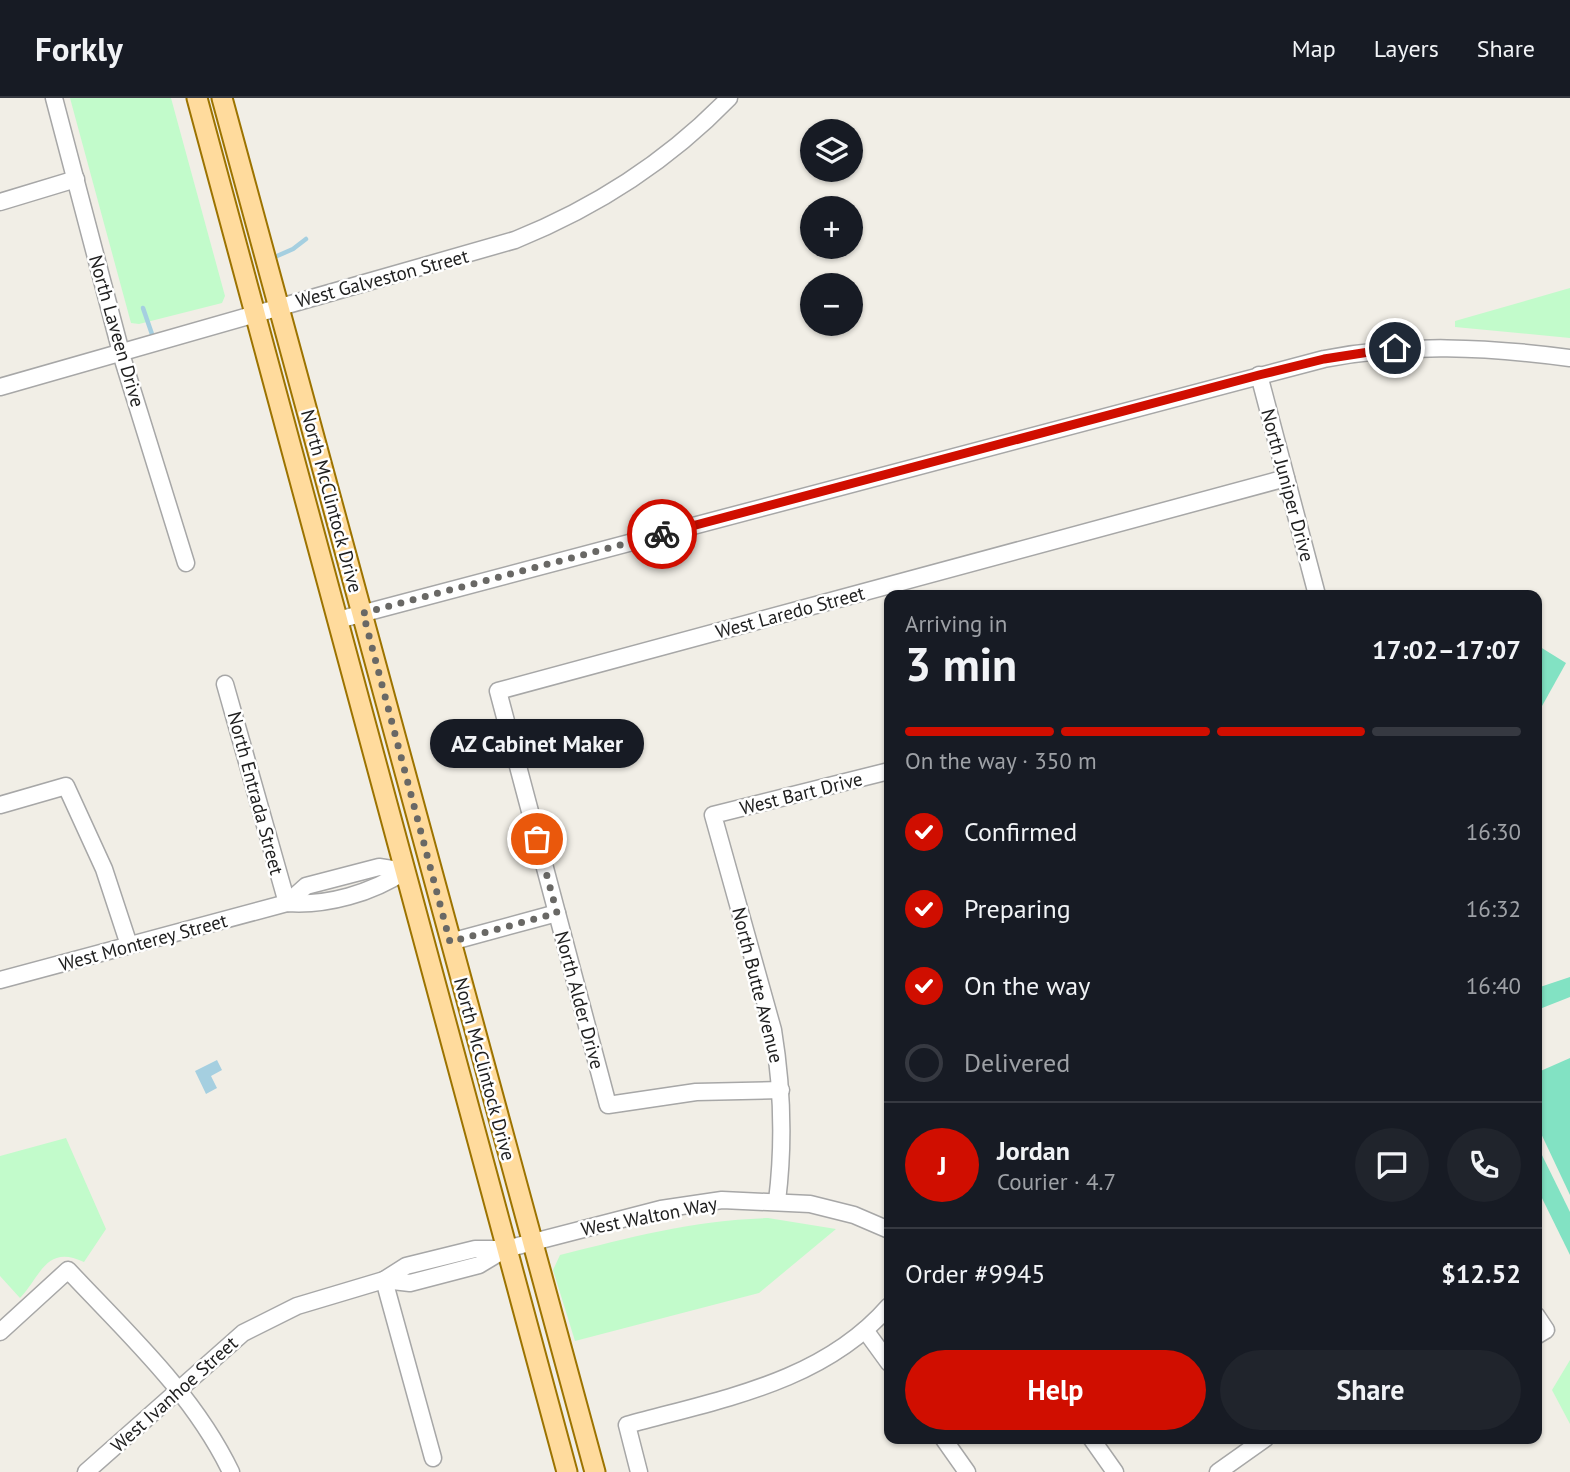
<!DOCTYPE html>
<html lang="en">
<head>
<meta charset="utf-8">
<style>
	body { margin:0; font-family:"PT Sans",sans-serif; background:#20242c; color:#f1f3f6; height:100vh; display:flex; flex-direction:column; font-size:26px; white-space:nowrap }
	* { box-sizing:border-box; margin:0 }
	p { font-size:23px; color:#9ea1a6 }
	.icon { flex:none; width:38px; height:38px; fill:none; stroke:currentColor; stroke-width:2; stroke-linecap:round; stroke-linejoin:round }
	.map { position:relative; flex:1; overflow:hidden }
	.drawer { position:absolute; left:884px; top:492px; width:658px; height:854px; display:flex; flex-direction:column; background:#171b24; border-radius:14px; box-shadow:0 2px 5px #0004 }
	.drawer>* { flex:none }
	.tools { position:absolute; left:800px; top:21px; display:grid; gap:14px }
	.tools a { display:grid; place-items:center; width:63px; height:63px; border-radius:50%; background:#171b24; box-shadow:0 2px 5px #0004; font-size:35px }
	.pin { position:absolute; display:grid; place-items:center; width:60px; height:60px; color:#fff; margin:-30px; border:4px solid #fff; border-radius:50%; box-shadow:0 2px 7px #0007 }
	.courier { position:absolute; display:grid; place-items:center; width:70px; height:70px; margin:-35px; border:5px solid #d00e00; border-radius:50%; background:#fff; color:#222; box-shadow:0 2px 9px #0007 }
	.bubble { position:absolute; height:49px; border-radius:24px; background:#171b24; box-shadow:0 2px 5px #0004; font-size:23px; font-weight:700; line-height:49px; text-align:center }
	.summary em { font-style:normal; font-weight:700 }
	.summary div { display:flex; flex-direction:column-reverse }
	.summary { display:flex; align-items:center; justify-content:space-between; height:119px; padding:0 21px }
	h1 { font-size:46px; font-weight:700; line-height:52px }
	.bar { display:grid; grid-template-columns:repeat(4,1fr); gap:10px 7px; align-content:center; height:84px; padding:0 21px }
	.bar i { height:9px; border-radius:5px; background:#363941 }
	.bar .active { background:#d00e00 }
	.bar p { grid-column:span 4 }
	.line { display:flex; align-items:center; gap:18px; padding:0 21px; border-top:2px solid #363941 }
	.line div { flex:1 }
	.round { display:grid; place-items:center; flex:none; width:74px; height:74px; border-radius:37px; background:#20242c }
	ol { padding:0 21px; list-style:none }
	li { display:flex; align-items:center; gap:21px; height:77px }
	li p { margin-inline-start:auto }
	li .icon { padding:7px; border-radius:50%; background:#d00e00; color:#fff; stroke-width:4 }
	li:last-child { color:#9ea1a6 }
	li i { width:38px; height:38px; border:4px solid #363941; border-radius:50% }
	.cta { display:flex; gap:14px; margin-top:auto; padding:14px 21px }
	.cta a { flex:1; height:80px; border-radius:42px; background:#d00e00; color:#fff; font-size:28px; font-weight:700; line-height:80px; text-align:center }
	.cta a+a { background:#20242c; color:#f1f3f6 }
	header { display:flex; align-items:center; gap:42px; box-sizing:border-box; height:98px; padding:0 35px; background:#171b24; border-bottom:2px solid #363941 }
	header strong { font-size:33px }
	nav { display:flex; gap:38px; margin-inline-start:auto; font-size:24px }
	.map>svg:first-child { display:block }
	.park { fill:#c2fbcb }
	.pitch { fill:#82e2c3 }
	.water { fill:#a5cfe0 }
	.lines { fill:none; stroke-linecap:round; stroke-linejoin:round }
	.stream { stroke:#a5cfe0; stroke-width:4.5 }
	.minor-casing { stroke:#a7a7a7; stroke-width:19 }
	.major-casing { stroke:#9c7300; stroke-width:23 }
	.minor { stroke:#fff; stroke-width:16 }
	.major { stroke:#ffdb9d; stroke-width:19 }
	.done { stroke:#696865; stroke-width:7; stroke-dasharray:0 12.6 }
	.route { stroke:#d00e00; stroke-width:9 }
	.labels { text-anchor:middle; stroke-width:5; stroke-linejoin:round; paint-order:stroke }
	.street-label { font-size:19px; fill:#202020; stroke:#fff }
</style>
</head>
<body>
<header>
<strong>Forkly</strong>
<nav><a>Map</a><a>Layers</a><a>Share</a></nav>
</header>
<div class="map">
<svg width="1570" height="1374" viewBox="0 0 1570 1374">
	<rect width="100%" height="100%" fill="#f1eee6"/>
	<!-- park -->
	<g class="park">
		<polygon points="70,0 171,0 225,198 222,205 139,226 131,225"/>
		<polygon points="1570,190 1570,240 1455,229 1455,223"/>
		<path d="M66,1040L106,1131L84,1164C46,1146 41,1178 20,1200L0,1178V1058Z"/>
		<path d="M768,1120L836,1131L759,1195L575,1243L553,1172L560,1157C630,1139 696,1122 768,1120Z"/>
		<polygon points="1570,1262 1570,1326 1552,1292"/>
	</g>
	<!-- pitch -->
	<g class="pitch">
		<polygon points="1537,547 1566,565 1537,617"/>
		<polygon points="1570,879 1570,899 1537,912 1537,890"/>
		<polygon points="1570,960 1570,1097 1537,1027 1536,975"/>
		<polygon points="1537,1047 1570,1114 1570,1157 1537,1090"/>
	</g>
	<!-- water -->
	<polygon class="water" points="217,962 222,972 211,978 217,990 206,996 195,973"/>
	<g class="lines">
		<!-- stream -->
		<g class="stream">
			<polyline points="277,158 293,151 306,141"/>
			<polyline points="143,210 154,242"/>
		</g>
		<defs>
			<g id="minor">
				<polyline points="54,0 123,262 186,465"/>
				<polyline points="0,104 76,81"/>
				<polyline points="1259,277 1317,497"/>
				<path d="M0,289L515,142C597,109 668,63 729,0"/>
				<path d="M338,522L1324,261C1407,245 1487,249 1570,260"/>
				<polyline points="225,586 287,805"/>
				<polyline points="0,707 66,688 104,771 129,847"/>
				<polyline points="287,805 306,788 379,769 405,773"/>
				<polyline points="450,844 557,815"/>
				<path d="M0,882L287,805C327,808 372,795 405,773"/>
				<polyline points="781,992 696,994 608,1007 498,593 1286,380"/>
				<path d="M777,1103C784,1047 782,987 773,932L713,717L889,673"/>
				<polyline points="384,1182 433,1360"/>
				<polyline points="384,1182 410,1185 479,1167 504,1152"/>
				<polyline points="1536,1217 1546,1232 1536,1238"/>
				<polyline points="865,1232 889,1265"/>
				<path d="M0,1234L68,1172C127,1235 193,1295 231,1374"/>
				<polyline points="943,1340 967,1374"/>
				<polyline points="1091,1340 1115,1374"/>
				<polyline points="86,1374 243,1235 297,1208 384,1182 406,1168 475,1151 506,1151 661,1111 722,1102 810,1106 854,1117 889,1132"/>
				<path d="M639,1374L627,1327C720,1301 822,1285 889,1208"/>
				<polyline points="1218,1374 1266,1340"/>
			</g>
			<g id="major">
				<polyline points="197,0 567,1374"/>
				<polyline points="222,0 595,1374"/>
			</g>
		</defs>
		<!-- minor casing -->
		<use href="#minor" class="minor-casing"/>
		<!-- major casing -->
		<use href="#major" class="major-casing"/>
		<!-- minor -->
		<use href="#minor" class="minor"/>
		<!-- major -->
		<use href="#major" class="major"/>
	</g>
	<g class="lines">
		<!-- done -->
		<polyline class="done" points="537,741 557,815 450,844 363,515 662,436"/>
		<!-- route -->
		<polyline class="route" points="662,436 1259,277 1324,261 1395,250"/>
	</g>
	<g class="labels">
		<!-- street labels -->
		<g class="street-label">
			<text transform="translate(382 180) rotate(-15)" y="7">West Galveston Street</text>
			<text transform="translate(117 233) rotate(74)" y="7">North Laveen Drive</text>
			<text transform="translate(1288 387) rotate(75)" y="7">North Juniper Drive</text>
			<text transform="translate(332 403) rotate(75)" y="7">North McClintock Drive</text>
			<text transform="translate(790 514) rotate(-15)" y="7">West Laredo Street</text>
			<text transform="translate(256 695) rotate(75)" y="7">North Entrada Street</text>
			<text transform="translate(801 695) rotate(-14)" y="7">West Bart Drive</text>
			<text transform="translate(143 844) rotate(-15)" y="7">West Monterey Street</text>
			<text transform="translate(758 887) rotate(76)" y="7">North Butte Avenue</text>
			<text transform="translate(580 902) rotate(75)" y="7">North Alder Drive</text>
			<text transform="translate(485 971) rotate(75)" y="7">North McClintock Drive</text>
			<text transform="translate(649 1118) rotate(-11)" y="7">West Walton Way</text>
			<text transform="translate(174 1296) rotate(-42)" y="7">West Ivanhoe Street</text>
		</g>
	</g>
</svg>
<div class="tools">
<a><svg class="icon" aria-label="layers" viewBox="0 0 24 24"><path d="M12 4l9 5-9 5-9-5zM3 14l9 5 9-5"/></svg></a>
<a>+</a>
<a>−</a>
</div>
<div class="pin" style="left:537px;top:741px;background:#ea580c"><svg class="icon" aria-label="bag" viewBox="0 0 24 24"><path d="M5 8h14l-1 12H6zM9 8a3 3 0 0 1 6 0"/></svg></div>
<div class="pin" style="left:1395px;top:250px;background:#1f2937"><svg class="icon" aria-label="home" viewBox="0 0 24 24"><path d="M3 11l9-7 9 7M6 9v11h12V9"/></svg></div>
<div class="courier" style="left:662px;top:436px"><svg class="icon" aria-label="bike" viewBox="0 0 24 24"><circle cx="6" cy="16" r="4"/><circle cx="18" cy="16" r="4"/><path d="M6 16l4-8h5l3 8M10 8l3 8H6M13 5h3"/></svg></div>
<div class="bubble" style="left:430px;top:621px;width:214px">AZ Cabinet Maker</div>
<section class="drawer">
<div class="summary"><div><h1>3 min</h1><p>Arriving in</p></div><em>17:02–17:07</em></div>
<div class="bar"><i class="active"></i><i class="active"></i><i class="active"></i><i></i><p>On the way · 350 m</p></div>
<ol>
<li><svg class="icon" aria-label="check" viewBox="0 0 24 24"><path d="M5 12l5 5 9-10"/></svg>Confirmed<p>16:30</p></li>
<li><svg class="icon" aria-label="check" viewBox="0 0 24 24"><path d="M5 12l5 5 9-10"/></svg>Preparing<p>16:32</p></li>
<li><svg class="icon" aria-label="check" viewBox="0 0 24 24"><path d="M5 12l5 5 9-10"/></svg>On the way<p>16:40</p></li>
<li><i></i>Delivered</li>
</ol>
<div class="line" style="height:126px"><b class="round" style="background:#d00e00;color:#fff">J</b><div><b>Jordan</b><p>Courier · 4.7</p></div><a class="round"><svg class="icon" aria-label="chat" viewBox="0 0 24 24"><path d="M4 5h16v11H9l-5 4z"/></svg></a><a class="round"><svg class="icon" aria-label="phone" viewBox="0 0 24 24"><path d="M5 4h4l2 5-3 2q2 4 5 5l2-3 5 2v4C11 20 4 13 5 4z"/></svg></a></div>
<div class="line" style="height:91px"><div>Order #9945</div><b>$12.52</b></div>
<div class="cta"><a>Help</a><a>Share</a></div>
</section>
</div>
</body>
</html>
